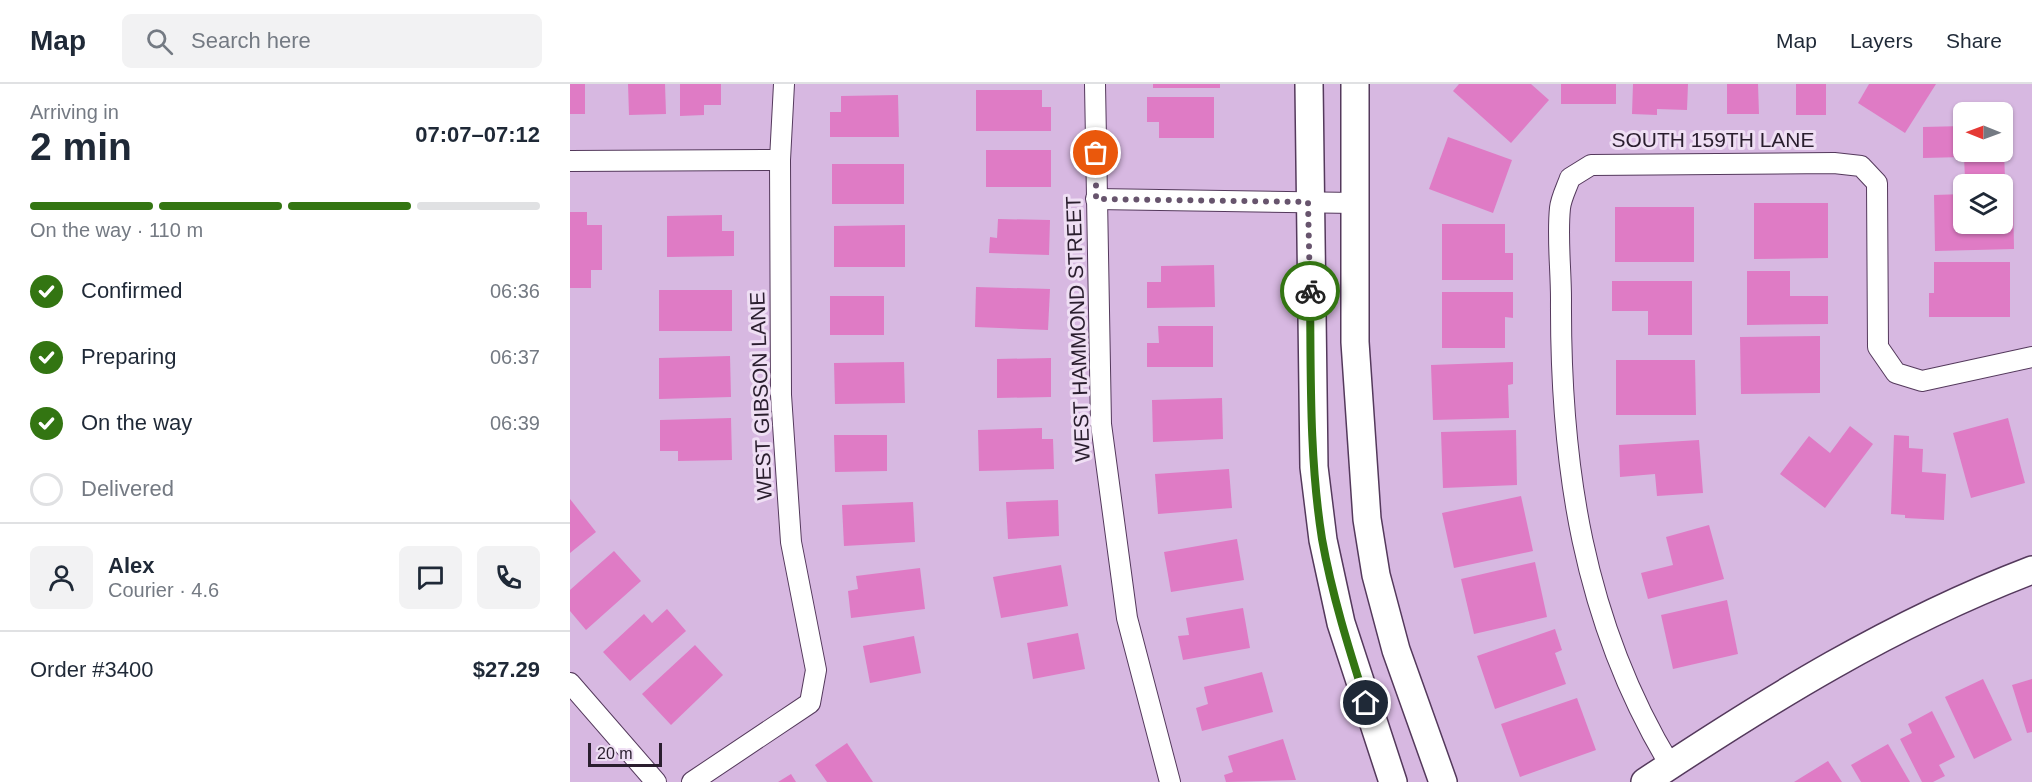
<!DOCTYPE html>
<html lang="en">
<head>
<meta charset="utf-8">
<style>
	body { margin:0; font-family:Helvetica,sans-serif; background:#f2f2f3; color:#1f2937; height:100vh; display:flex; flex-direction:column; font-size:22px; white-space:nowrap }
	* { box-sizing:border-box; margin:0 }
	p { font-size:20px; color:#747a83 }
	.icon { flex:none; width:33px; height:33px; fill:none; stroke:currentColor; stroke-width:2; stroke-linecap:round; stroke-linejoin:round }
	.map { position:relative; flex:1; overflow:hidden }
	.panel { display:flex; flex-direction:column; background:#fff; width:570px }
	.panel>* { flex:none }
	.needle { width:39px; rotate:271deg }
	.controls { position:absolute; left:1383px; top:18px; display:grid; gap:12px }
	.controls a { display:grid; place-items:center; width:60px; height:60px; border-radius:9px; background:#fff; box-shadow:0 2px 4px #0004; font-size:30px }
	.scale { position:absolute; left:18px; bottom:15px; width:74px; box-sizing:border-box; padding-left:6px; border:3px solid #2a1e2e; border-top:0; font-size:16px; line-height:21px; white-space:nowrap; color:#2a1e2e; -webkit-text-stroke:4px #efdff4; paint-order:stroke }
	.pin { position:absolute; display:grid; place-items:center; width:51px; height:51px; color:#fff; margin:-26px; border:3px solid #fff; border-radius:50%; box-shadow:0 2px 6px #0007 }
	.courier { position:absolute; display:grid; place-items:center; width:60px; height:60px; margin:-30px; border:4px solid #337512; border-radius:50%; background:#fff; color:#222; box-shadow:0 2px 8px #0007 }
	.head em { font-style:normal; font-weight:700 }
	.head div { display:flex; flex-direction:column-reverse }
	.head { display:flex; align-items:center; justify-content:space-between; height:102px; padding:0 30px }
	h1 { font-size:39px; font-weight:700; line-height:45px }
	.bar { display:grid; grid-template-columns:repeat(4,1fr); gap:9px 6px; align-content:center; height:72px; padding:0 30px }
	.bar i { height:8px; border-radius:4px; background:#e0e1e3 }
	.bar .on { background:#337512 }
	.bar p { grid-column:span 4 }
	.line { display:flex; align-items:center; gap:15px; padding:0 30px; border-top:2px solid #e0e1e3 }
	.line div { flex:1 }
	.round { display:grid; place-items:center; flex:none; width:63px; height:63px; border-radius:9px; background:#f2f2f3 }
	ol { padding:0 30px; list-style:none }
	li { display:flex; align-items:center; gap:18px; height:66px }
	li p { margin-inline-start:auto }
	li .icon { padding:6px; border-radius:50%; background:#337512; color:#fff; stroke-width:4 }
	li:last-child { color:#747a83 }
	li i { width:33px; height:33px; border:3px solid #e0e1e3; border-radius:50% }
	header { display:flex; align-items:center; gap:36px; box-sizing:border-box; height:84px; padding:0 30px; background:#fff; border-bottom:2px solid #e0e1e3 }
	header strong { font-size:28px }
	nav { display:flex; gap:33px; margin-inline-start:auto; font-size:21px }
	.search { width:420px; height:54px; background:#f2f2f3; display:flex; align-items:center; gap:15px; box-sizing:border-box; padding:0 21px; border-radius:9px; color:#747a83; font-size:22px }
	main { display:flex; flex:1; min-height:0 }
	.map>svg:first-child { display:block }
	.building { fill:#df7bc5 }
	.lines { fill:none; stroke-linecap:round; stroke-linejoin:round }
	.street-casing { stroke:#54395c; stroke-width:22 }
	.secondary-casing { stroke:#54395c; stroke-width:30 }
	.street { stroke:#fff; stroke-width:20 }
	.secondary { stroke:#fff; stroke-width:27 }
	.done { stroke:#67546d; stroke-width:6; stroke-dasharray:0 10.8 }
	.route { stroke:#337512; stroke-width:8 }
	.labels { text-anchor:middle; stroke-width:6; stroke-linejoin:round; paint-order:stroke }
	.street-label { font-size:21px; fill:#2a1e2e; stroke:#efdff4 }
</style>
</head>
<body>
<header>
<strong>Map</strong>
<div class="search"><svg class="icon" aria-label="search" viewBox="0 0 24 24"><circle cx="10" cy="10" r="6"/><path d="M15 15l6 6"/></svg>Search here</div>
<nav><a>Map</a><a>Layers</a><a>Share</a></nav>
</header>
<main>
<section class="panel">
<div class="head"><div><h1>2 min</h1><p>Arriving in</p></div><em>07:07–07:12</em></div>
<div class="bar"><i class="on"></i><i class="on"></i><i class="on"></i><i></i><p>On the way · 110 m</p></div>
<ol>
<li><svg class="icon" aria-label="check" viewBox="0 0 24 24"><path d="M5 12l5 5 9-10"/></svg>Confirmed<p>06:36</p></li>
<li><svg class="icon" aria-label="check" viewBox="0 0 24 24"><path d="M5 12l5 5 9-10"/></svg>Preparing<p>06:37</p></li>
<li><svg class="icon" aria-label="check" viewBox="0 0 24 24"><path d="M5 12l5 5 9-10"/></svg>On the way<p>06:39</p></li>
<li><i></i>Delivered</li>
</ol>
<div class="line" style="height:108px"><a class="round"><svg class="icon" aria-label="person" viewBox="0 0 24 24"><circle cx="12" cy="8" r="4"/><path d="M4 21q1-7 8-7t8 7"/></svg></a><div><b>Alex</b><p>Courier · 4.6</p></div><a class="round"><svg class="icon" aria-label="chat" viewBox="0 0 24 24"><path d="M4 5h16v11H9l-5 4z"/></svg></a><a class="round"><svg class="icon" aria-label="phone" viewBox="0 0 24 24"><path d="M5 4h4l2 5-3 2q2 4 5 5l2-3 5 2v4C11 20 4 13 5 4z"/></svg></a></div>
<div class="line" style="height:78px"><div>Order #3400</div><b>$27.29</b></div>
</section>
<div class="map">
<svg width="1462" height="698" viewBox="0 0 1462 698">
	<rect width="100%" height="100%" fill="#d7b8e1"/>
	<!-- building -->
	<g class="building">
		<rect x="0" y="0" width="15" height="30"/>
		<polygon points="58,0 95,0 96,30 59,31"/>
		<polygon points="110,0 151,0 151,21 134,21 134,31 110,32"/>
		<rect x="583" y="0" width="67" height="4"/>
		<polygon points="889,0 961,0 979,16 941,59 883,7"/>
		<rect x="991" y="0" width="55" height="20"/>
		<polygon points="1063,0 1118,0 1117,26 1087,25 1087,31 1062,30"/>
		<polygon points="1157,0 1188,0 1189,30 1157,30"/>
		<rect x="1226" y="0" width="30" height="31"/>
		<polygon points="1299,0 1366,0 1335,49 1288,19"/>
		<polygon points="406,6 472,6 472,23 481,23 481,47 406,47"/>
		<polygon points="328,11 329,53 260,53 260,28 271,28 271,12"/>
		<polygon points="577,13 644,13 644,54 589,54 589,38 577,38"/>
		<polygon points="1394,42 1394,68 1434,68 1435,94 1395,95 1394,73 1353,74 1353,43"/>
		<polygon points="878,53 942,76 923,129 859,105"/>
		<rect x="416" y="66" width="65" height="37"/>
		<rect x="262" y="80" width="72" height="40"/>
		<polygon points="1443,109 1444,165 1365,167 1364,111 1394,110 1394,140 1432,140 1432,110"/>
		<polygon points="1184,119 1258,119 1258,174 1184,175"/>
		<rect x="1045" y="123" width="79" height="55"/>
		<polygon points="0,128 17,128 17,141 32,141 32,186 21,186 21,204 0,204"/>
		<polygon points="152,131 152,147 164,147 164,172 97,173 97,132"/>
		<polygon points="428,135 480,136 479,171 419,169 420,153 427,154"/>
		<polygon points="872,140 935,140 935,169 943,169 943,196 872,196"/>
		<polygon points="335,141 335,183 264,183 264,142"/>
		<polygon points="1364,178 1440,178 1440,233 1359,233 1359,209 1364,209"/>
		<polygon points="644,181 645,223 577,224 577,198 591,198 591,182"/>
		<polygon points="1177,187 1220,187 1220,212 1258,212 1258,240 1177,241"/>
		<polygon points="1042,197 1122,197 1122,251 1078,251 1078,227 1042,227"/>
		<polygon points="406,203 480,205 478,246 405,243"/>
		<rect x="89" y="206" width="73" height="41"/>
		<polygon points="872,208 943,208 943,234 935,233 935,264 872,264"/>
		<rect x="260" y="212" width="54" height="39"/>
		<polygon points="588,242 643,242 643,283 577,283 577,259 589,259"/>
		<polygon points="1250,252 1250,309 1171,310 1170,253"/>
		<polygon points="160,272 161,313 89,315 89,274"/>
		<polygon points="481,274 481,313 427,314 427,275"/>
		<polygon points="1046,276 1125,276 1126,331 1046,331"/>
		<polygon points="334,278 335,319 265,320 264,279"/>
		<polygon points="943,278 943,300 938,301 939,334 863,336 861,281"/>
		<polygon points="652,314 653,355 583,358 582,316"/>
		<polygon points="161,334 162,376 108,377 108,367 90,367 90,336"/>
		<polygon points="1438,334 1455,399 1401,414 1383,349"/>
		<polygon points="1280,342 1303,360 1255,424 1210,390 1239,352 1260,369"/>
		<polygon points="472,344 472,355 483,355 484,385 409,387 408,346"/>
		<polygon points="946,346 947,401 873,404 871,348"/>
		<polygon points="264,351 317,351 317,387 265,388"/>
		<polygon points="1324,351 1339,352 1339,364 1353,365 1352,388 1376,390 1374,436 1335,434 1335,431 1321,430"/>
		<polygon points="1129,356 1133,409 1087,412 1085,390 1050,393 1049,361"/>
		<polygon points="659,385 662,424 588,430 585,390"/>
		<polygon points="951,412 963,467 884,484 872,429"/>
		<polygon points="0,415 26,448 0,469"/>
		<polygon points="488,416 489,452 438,455 436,418"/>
		<polygon points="343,418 345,458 274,462 272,421"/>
		<polygon points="1139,441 1154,495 1078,515 1071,489 1103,481 1096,453"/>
		<polygon points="667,455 674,496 601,508 594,468"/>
		<polygon points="44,467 71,497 16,546 0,527 0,506"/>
		<polygon points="965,478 977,533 904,550 891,495"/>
		<polygon points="491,481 498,522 431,534 423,493"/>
		<polygon points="350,484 355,525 281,534 278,507 288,505 286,492"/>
		<polygon points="1157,516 1168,570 1103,585 1091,531"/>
		<polygon points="673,524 680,564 613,576 608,552 619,551 616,534"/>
		<polygon points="97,525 116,547 60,597 33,568 74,530 82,539"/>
		<polygon points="985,545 992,566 985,569 996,600 925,625 907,572"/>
		<polygon points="508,549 515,585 463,595 457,559"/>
		<polygon points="344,552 351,589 300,599 293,562"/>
		<polygon points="125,561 153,591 101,641 72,610"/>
		<polygon points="692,588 703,628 632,647 626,624 638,620 634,603"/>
		<polygon points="1413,595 1442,656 1404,675 1375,613"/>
		<polygon points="1462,595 1462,648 1457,649 1442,601"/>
		<polygon points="1007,614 1026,666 950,693 931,640"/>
		<polygon points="1362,627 1385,673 1369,681 1375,692 1363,698 1352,698 1330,655 1342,649 1338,640"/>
		<polygon points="713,655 726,696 656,698 654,691 663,688 658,672"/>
		<polygon points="277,659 303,698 257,698 245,681"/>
		<polygon points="1318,660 1340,698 1291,698 1281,681"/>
		<polygon points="1258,677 1272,698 1224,698"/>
		<polygon points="221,690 226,698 208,698"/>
	</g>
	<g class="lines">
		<defs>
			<g id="street">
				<polyline points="525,0 531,340 557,534 600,698"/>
				<polyline points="0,77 210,76"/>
				<polyline points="526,115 785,119"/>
				<polyline points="0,599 86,698"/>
				<path d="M1100,681C1013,537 990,381 991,215C991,185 987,153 990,124C991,114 997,103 1000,94L1021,81L1264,79L1291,82L1307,99L1308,263L1326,289L1352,297L1462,273"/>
				<polyline points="122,698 240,619 246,586 221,458 211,311 210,76 214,0"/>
			</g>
			<g id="secondary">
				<polyline points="739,0 744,383 753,456 771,539 823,698"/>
				<polyline points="785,0 785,258 797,435 806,491 826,566 873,698"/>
				<path d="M1075,698C1200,615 1321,540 1462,486"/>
			</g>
		</defs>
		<!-- street casing -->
		<use href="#street" class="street-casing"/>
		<!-- secondary casing -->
		<use href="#secondary" class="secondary-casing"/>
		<!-- street -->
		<use href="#street" class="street"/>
		<!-- secondary -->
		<use href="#secondary" class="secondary"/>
	</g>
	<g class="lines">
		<!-- done -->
		<polyline class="done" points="526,69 526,115 738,118 740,207"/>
		<!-- route -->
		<path class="route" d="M740,207C741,290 739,373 752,455C762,511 779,565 796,619"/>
	</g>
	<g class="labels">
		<!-- street labels -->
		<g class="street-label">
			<text x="1143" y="63">SOUTH 159TH LANE</text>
			<text transform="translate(508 245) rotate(-92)" y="7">WEST HAMMOND STREET</text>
			<text transform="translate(191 312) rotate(-92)" y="7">WEST GIBSON LANE</text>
		</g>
	</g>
</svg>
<div class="controls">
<a><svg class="needle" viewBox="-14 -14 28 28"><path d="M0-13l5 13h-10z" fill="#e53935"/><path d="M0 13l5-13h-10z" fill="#747a83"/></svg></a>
<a><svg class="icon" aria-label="layers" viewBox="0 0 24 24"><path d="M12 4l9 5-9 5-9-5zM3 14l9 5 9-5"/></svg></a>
</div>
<div class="scale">20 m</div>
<div class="pin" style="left:526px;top:69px;background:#ea580c"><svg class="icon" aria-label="bag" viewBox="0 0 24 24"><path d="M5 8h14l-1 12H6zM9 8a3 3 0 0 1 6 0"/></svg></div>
<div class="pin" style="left:796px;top:619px;background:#1f2937"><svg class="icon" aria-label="home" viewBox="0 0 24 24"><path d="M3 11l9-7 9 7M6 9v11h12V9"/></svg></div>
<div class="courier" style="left:740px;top:207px"><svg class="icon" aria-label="bike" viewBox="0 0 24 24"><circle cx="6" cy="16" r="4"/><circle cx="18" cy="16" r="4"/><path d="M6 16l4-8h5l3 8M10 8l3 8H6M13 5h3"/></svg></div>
</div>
</main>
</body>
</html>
